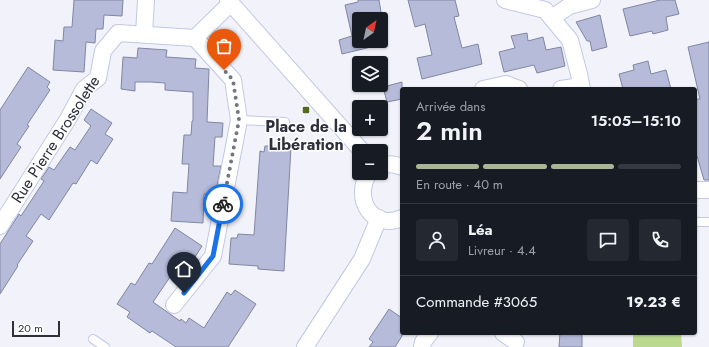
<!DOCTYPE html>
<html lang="fr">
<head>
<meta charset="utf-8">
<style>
	body { margin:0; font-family:Jost,sans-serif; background:#242831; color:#f1f3f6; height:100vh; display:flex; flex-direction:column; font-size:15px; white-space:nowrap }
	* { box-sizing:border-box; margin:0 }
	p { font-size:13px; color:#9ea1a6 }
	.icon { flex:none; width:22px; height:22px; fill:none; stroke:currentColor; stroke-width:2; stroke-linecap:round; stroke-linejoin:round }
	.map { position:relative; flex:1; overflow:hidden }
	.panel { position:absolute; left:400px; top:87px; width:297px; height:248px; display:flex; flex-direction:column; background:#171b24; border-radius:4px; box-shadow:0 1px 3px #0004 }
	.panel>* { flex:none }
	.needle { width:26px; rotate:33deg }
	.fabs { position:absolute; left:352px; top:12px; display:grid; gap:8px }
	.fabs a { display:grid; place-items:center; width:36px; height:36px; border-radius:4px; background:#171b24; box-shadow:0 1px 3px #0004; font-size:20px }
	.scale { position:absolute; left:12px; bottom:10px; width:48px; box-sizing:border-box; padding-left:4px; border:2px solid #2e313d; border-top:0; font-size:11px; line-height:14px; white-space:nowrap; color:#2e313d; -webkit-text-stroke:3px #fff; paint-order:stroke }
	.pin { position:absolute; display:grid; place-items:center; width:34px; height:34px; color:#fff; margin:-41px -17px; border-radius:50% 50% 50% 0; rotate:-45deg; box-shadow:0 0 4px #0007 }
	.pin .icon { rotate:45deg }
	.courier { position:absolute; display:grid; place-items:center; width:40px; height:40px; margin:-20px; border:3px solid #1a73e8; border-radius:50%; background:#fff; color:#222; box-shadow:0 1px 5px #0007 }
	.overview em { font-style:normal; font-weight:600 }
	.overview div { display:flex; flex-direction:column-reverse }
	.overview { display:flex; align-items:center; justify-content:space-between; height:68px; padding:0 16px }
	h1 { font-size:26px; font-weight:600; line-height:30px }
	.bar { display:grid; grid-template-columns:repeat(4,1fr); gap:6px 4px; align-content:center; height:48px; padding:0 16px }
	.bar i { height:5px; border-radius:3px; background:#363941 }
	.bar .selected { background:#a9b695 }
	.bar p { grid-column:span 4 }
	.line { display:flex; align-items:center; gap:10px; padding:0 16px; border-top:1px solid #363941 }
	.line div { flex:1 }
	.round { display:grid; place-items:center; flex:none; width:42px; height:42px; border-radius:4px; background:#242831 }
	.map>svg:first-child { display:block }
	.green { fill:#bbda8f }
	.building { fill:#b5bbd9; stroke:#8086a2 }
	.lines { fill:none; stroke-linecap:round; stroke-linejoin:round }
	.service-casing { stroke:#c1c8e6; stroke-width:10 }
	.minor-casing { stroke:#c1c8e6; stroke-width:18 }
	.service { stroke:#fff; stroke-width:8 }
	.minor { stroke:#fff; stroke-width:16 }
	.done { stroke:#73757f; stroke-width:4; stroke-dasharray:0 7.2 }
	.route { stroke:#1a73e8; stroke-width:5 }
	.poi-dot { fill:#506b1e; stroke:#fff; stroke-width:1.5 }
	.labels { text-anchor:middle; stroke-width:3; stroke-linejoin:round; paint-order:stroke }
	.poi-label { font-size:16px; font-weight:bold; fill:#2e313d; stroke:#fff }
	.street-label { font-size:16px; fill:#2e313d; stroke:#fff }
</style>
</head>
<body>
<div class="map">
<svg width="709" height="347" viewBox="0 0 709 347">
	<rect width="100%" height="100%" fill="#f2f3fa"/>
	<!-- green -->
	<polygon class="green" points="633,333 681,333 682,347 633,347"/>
	<!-- building -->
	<g class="building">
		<polygon points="74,0 123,0 122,16 104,15 103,29 96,29 95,43 86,42 84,72 53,70 55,40 63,41 64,27 72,27"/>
		<polygon points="358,0 379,0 381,12 369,16 369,19 359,19 359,41 374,41 375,46 342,54 339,40 352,36 345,5 358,2"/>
		<polygon points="408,0 455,0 459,16 454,17 462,48 478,44 482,64 422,79 417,58 432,55 425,24 415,27"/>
		<polygon points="660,0 675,0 679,14 666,17 668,30 653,34 652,31 630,36 623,9"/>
		<polygon points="600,15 607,47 592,51 590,41 587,41 576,22"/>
		<polygon points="527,33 528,41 543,37 546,50 561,47 565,66 537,73 534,65 504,72 499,52 515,48 511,36"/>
		<polygon points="709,42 709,180 704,180 697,156 695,157 695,99 700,99 688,47"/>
		<polygon points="138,48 167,50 166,57 196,59 195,68 209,69 207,122 223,123 222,137 215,137 213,166 221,166 215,195 204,194 203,223 171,221 173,192 187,193 189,164 182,164 183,149 184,135 191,135 192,121 193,121 193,92 165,90 165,83 151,82 135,82 135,91 121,89 123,57 137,58"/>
		<polygon points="648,61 651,74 666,70 671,89 623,89 619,74 634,70 633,65"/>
		<polygon points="28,67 50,82 47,87 50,90 27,125 29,126 17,144 21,147 0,179 0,110"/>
		<polygon points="402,82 402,99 387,102 383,87"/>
		<polygon points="91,109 112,123 105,134 113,139 97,164 91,160 76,184 73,183 49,220 41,214 26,236 33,241 17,265 18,266 0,294 0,244 19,214 21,216 44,181 41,179 49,167 54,170 70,147 75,150 91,126 84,120"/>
		<polygon points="265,146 291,147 284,271 258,269 258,266 229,264 231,238 237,238 238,234 254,235 260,151 264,152"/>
		<polygon points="175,228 202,246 195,257 189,254 184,261 182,261 183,262 173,278 170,277 153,302 180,321 181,319 186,323 189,318 204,328 227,292 231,295 235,290 256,304 228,347 176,347 152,331 150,333 127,317 130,312 117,304 131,283 135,285 149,263 152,264"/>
		<polygon points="389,309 402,318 402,336 395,347 369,347 373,342 369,339"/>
		<polygon points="560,333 582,333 582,347 559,347"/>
	</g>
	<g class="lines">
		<defs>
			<g id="service">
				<polyline points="239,120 285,122"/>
				<polyline points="695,222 709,222"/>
				<polyline points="93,339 105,347"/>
			</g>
			<g id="minor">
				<polyline points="228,0 362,151"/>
				<polyline points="505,0 545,10 570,40 579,74 582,89"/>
				<polyline points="552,18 569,6 592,0"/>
				<polyline points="144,34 146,0"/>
				<polyline points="483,89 506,84 519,89"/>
				<polyline points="561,89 581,86"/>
				<path d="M381,166C388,163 395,164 402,167"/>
				<path d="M369,173C352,199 373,231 402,218"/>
				<polyline points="695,190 709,190"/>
				<polyline points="0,226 68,119 84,89 98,78 103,51 118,33 195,38 231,3"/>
				<polyline points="174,305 213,256 239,120 233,80 195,38"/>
				<polyline points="503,333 516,342"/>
				<polyline points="305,347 362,259 379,218"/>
				<polyline points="422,347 423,342 430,333"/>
			</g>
		</defs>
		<!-- service casing -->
		<use href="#service" class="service-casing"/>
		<!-- minor casing -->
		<use href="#minor" class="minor-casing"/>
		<!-- service -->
		<use href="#service" class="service"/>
		<!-- minor -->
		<use href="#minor" class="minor"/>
	</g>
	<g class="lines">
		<!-- done -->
		<polyline class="done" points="223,204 239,120 233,80 224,70"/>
		<!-- route -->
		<polyline class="route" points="184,293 213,256 223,204"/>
	</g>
	<!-- markers -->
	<rect class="poi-dot" x="302" y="106" width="8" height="8" rx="2"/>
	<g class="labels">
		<!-- poi labels -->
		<g class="poi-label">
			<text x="306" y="132">Place de la<tspan x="306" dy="18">Libération</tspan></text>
		</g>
		<!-- street labels -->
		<g class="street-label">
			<text transform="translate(55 139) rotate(-57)" y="6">Rue Pierre Brossolette</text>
		</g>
	</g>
</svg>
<div class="fabs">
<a><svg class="needle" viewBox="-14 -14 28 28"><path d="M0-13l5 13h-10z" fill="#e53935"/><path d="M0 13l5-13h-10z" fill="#9ea1a6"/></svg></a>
<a><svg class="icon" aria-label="layers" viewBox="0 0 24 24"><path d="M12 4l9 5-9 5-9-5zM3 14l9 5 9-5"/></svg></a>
<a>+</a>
<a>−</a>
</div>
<div class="scale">20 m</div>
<div class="pin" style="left:224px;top:70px;background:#ea580c"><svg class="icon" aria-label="bag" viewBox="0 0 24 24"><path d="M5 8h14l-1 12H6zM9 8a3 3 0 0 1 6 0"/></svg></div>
<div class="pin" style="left:184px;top:293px;background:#1f2937"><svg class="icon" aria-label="home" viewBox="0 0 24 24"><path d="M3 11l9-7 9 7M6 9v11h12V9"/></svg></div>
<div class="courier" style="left:223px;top:204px"><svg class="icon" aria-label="bike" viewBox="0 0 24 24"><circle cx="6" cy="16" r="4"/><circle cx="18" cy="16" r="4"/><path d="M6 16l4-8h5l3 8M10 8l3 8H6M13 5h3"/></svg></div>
<section class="panel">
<div class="overview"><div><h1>2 min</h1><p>Arrivée dans</p></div><em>15:05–15:10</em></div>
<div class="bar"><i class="selected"></i><i class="selected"></i><i class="selected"></i><i></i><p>En route · 40 m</p></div>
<div class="line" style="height:72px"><a class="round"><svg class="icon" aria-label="person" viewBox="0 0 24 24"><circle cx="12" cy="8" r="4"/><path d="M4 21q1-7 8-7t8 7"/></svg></a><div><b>Léa</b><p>Livreur · 4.4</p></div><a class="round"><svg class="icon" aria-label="chat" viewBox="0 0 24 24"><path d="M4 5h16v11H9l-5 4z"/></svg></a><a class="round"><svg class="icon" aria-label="phone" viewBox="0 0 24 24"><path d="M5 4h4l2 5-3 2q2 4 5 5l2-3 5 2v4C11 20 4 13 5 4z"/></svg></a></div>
<div class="line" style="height:52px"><div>Commande #3065</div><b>19.23 €</b></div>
</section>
</div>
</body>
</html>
